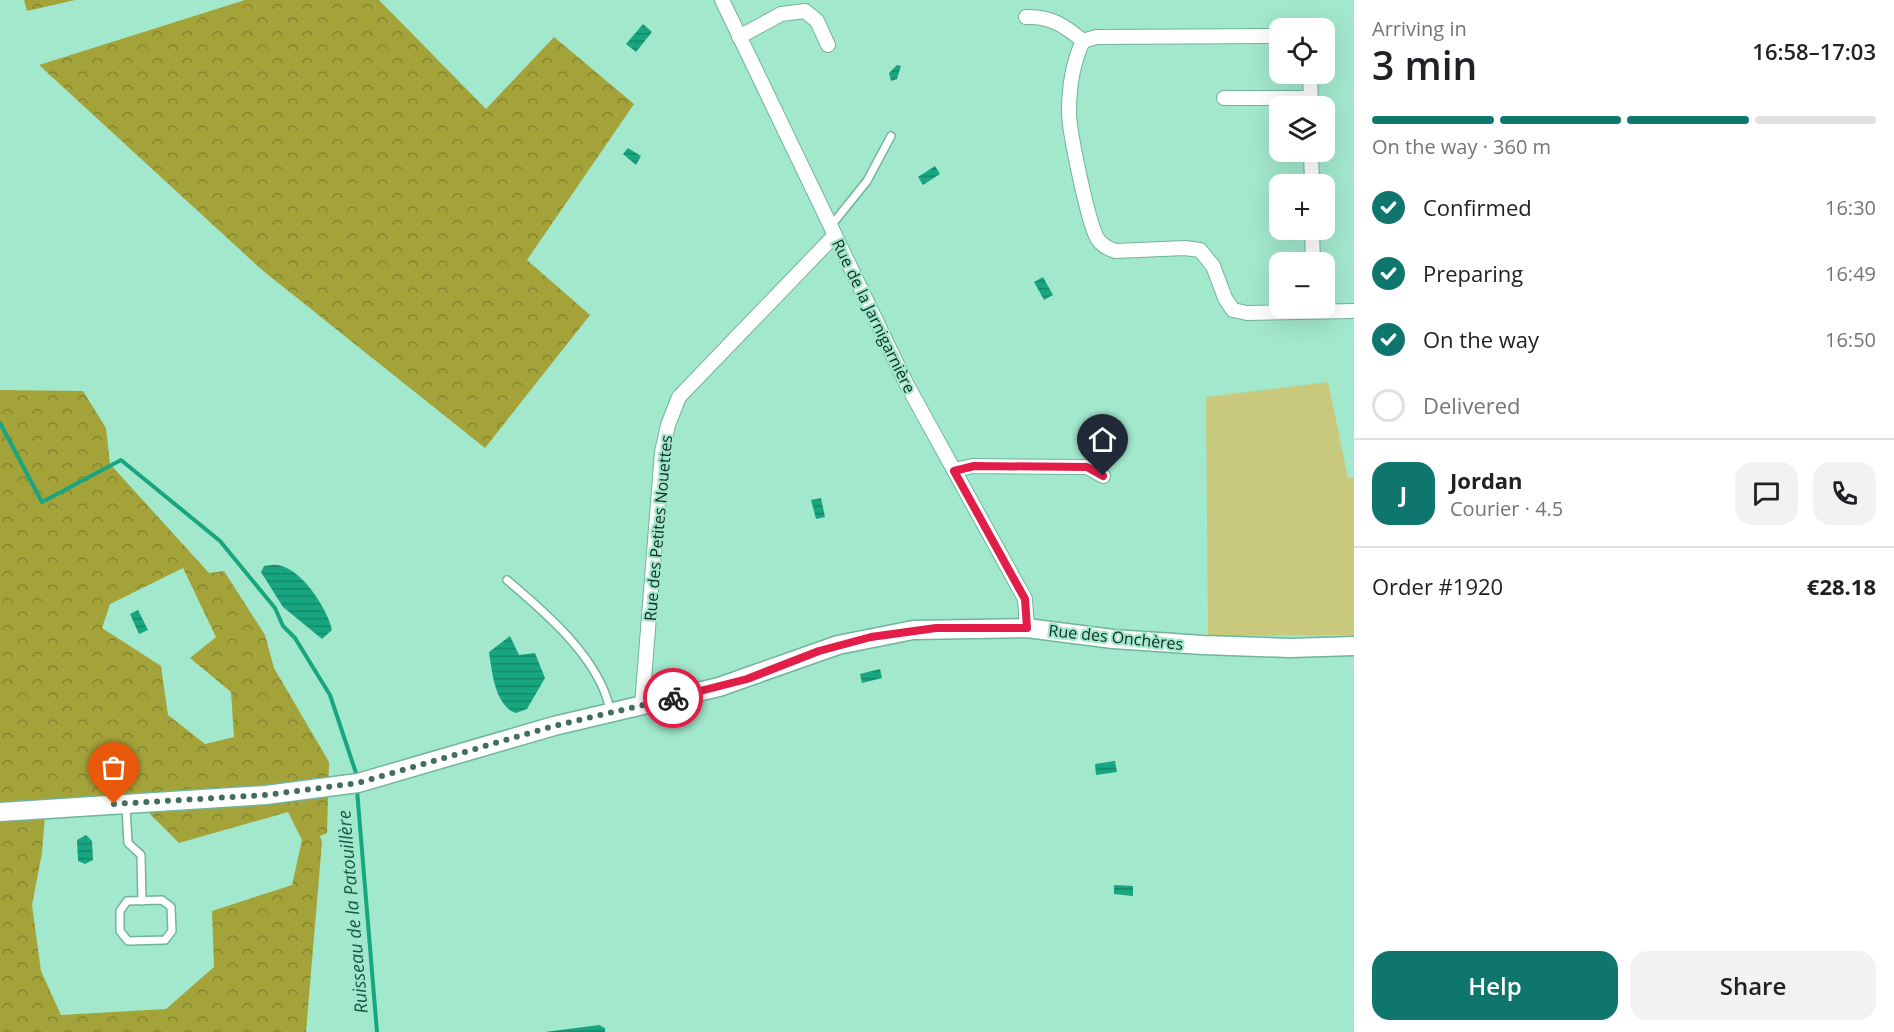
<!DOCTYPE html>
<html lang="en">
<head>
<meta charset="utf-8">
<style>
	body { margin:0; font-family:"Open Sans",sans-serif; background:#f2f2f2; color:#202124; height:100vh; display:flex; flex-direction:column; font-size:22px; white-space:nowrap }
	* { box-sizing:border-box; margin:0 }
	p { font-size:20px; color:#757577 }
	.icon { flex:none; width:33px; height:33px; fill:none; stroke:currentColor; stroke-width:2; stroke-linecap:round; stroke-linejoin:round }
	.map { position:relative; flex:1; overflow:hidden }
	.drawer { display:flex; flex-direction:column; background:#fff; width:540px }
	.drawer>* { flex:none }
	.buttons { position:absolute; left:1269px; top:18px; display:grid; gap:12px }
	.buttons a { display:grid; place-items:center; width:66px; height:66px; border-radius:12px; background:#fff; box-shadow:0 6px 24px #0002; font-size:30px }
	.pin { position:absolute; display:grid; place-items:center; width:51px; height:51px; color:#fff; margin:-62px -26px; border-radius:50% 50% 50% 0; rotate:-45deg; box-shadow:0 0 6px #0007 }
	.pin .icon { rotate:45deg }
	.courier { position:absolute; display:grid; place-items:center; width:60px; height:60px; margin:-30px; border:4px solid #e11d48; border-radius:50%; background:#fff; color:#222; box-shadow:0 2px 8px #0007 }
	.summary em { font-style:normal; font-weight:600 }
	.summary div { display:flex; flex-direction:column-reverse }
	.summary { display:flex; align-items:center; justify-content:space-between; height:102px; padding:0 18px }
	h1 { font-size:39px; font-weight:600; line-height:45px }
	.bar { display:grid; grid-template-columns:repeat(4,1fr); gap:9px 6px; align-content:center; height:72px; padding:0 18px }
	.bar i { height:8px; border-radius:4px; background:#e0e0e0 }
	.bar .current { background:#0f766e }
	.bar p { grid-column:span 4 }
	.line { display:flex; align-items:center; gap:15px; padding:0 18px; border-top:2px solid #e0e0e0 }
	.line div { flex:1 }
	.round { display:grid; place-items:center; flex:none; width:63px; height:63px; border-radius:18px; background:#f2f2f2 }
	ol { padding:0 18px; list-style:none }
	li { display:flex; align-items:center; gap:18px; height:66px }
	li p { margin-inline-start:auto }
	li .icon { padding:6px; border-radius:50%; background:#0f766e; color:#fff; stroke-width:4 }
	li:last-child { color:#757577 }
	li i { width:33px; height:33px; border:3px solid #e0e0e0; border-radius:50% }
	.action { display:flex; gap:12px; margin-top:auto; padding:12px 18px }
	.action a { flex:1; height:69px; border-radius:18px; background:#0f766e; color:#fff; font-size:24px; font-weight:600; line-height:69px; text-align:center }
	.action a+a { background:#f2f2f2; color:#202124 }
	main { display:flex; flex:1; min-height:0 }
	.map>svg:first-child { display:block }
	.green { fill:#c8c97d }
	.forest { fill:url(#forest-crowns); fill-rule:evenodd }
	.water { fill:url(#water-rules) }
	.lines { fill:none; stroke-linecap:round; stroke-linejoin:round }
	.stream { stroke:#17a680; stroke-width:4 }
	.service-casing { stroke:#70b49b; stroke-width:10 }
	.minor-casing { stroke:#70b49b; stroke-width:16 }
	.tertiary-casing { stroke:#70b49b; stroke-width:21 }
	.service { stroke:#fff; stroke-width:7 }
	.minor { stroke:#fff; stroke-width:14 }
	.tertiary { stroke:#fff; stroke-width:18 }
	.done { stroke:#436e5e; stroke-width:6; stroke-dasharray:0 10.8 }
	.route { stroke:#e11d48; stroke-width:8 }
	.labels { text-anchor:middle; stroke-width:4.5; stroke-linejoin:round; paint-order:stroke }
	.street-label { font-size:16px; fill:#102d23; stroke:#a2e8cd }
	.water-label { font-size:18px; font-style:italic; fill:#135844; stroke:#a2e8cd }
</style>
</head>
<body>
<main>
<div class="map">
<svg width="1354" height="1032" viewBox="0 0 1354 1032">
	<defs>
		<pattern id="forest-crowns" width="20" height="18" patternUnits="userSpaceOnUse" patternTransform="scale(1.5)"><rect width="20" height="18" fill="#a4a33a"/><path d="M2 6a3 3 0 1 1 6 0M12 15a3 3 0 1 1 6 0" fill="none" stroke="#848530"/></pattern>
		<pattern id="water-rules" width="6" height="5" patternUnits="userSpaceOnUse" patternTransform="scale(1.5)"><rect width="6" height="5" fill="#17a680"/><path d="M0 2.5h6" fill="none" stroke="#138868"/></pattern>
	</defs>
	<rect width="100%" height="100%" fill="#a2e8cd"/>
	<!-- green -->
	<polygon class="green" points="1328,382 1348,478 1354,478 1354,635 1208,636 1206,397"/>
	<!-- forest -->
	<g class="forest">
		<polygon points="24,0 75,0 27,11"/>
		<polygon points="245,0 379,0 486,109 554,37 634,104 527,260 590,315 485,448 262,270 39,65"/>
		<path d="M0,390L83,391L106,428L110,464L209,573L224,571L265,635L274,668L329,762L327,833L320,836L322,842L306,1032H0ZM183,568L216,637L190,658L231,692L234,737L205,744L168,715L161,666L102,628L110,604ZM132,796L179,843L288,812L302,840L292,885L212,911L214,967L166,1009L61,1015L41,971L32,905L42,853L46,802Z"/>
	</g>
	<!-- water -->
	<g class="water">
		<polygon points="643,24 652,32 636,52 626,44"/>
		<polygon points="897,65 901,66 897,79 891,81 889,73"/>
		<polygon points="628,148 641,156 636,165 623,154"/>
		<polygon points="935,166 940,174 923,185 918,177"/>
		<polygon points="1043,277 1053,295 1044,300 1034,282"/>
		<polygon points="821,498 825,517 816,519 811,500"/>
		<path d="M272,565C298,562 327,608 332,630L322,639L283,607L261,572L264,566Z"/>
		<polygon points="138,610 148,630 139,634 130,614"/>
		<path d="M510,636L519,655L535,653L545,678L527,709L516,713C495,706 492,672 489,652Z"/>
		<polygon points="880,669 882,678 862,683 860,674"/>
		<polygon points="1115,761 1117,772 1096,775 1095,764"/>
		<polygon points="86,835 92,841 93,860 85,864 78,861 77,840"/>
		<polygon points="1114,885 1133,886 1133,896 1114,894"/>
		<polygon points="599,1025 605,1028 605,1032 545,1032"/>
	</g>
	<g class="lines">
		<!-- stream -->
		<g class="stream">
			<polyline points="0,423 42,502 121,460 220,541 275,608 283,626 295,638 330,695 356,773"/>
			<polyline points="357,790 377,1032"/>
		</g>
		<defs>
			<g id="service">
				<polyline points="830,227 867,181 891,136"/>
				<path d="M507,580C545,612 600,659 610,710"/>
				<polyline points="126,806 128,843 141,855 142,901"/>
				<polygon points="162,900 171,907 172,931 165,940 128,941 120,931 120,911 127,901"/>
			</g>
			<g id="minor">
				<polyline points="722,0 906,383 1025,599 1027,628"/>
				<path d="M1026,17C1051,16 1065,26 1083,41"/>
				<path d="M1280,36L1096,37L1083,41C1073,62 1069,89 1069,112C1069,132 1088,221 1097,238C1101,245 1107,248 1115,251L1185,248L1200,250L1213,266L1225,298L1233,310L1247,313L1354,311"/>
				<polyline points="739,37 781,14 805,11 817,21 828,45"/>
				<polyline points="1310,74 1311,106"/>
				<polyline points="1224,98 1311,98"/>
				<polyline points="1311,152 1312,184"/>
				<polyline points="1312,230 1313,262"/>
				<polyline points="954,470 973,466 1087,467 1103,476"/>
				<polyline points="642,705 662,452 668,425 679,397 834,236"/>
			</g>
			<polyline id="tertiary" points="0,812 266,795 358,783 554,726 719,687 838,645 913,630 1027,628 1113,639 1203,645 1290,648 1354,646"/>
		</defs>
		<!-- service casing -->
		<use href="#service" class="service-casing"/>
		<!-- minor casing -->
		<use href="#minor" class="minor-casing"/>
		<!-- tertiary casing -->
		<use href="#tertiary" class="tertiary-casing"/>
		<!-- service -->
		<use href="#service" class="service"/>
		<!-- minor -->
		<use href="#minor" class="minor"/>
		<!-- tertiary -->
		<use href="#tertiary" class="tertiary"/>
	</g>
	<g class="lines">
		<!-- done -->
		<polyline class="done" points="114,804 266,795 358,783 554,726 673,698"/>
		<!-- route -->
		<polyline class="route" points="673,698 747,679 819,651 871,637 936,628 1027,628 1025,599 954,471 974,466 1087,467 1103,476"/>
	</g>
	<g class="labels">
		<!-- street labels -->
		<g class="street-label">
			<text transform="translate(874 316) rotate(64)" y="6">Rue de la Jarnigarnière</text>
			<text transform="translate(658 528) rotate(-85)" y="6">Rue des Petites Nouettes</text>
			<text transform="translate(1116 637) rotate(6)" y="6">Rue des Onchères</text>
		</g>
		<!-- water labels -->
		<g class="water-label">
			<text transform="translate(353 912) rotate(-95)" y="6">Ruisseau de la Patouillère</text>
		</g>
	</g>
</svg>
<div class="buttons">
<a><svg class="icon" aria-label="locate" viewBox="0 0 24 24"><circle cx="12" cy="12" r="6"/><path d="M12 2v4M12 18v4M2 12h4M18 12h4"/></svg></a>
<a><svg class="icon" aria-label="layers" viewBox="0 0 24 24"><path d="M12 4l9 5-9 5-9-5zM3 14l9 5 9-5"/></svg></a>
<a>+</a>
<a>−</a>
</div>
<div class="pin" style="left:114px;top:804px;background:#ea580c"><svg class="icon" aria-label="bag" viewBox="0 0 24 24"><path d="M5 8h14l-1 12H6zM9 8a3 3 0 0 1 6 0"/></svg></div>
<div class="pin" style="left:1103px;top:476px;background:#1f2937"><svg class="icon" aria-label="home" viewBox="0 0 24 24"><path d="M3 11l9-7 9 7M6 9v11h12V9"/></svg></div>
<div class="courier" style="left:673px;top:698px"><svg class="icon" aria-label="bike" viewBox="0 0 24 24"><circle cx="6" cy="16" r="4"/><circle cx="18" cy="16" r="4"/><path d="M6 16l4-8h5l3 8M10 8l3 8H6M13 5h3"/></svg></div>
</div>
<section class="drawer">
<div class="summary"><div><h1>3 min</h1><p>Arriving in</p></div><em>16:58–17:03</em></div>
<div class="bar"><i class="current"></i><i class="current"></i><i class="current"></i><i></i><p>On the way · 360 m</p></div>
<ol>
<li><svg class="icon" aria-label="check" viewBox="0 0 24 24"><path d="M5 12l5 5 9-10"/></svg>Confirmed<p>16:30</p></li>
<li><svg class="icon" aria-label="check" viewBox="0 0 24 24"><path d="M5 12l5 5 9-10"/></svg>Preparing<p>16:49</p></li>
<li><svg class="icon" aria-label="check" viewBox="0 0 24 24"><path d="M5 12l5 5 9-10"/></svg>On the way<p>16:50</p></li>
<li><i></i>Delivered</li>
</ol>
<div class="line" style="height:108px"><b class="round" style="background:#0f766e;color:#fff">J</b><div><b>Jordan</b><p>Courier · 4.5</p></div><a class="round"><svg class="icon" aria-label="chat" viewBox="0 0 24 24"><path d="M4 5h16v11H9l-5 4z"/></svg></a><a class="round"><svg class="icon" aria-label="phone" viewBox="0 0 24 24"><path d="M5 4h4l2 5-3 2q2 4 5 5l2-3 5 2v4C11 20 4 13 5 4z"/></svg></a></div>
<div class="line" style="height:78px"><div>Order #1920</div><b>€28.18</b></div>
<div class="action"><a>Help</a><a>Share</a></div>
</section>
</main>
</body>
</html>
